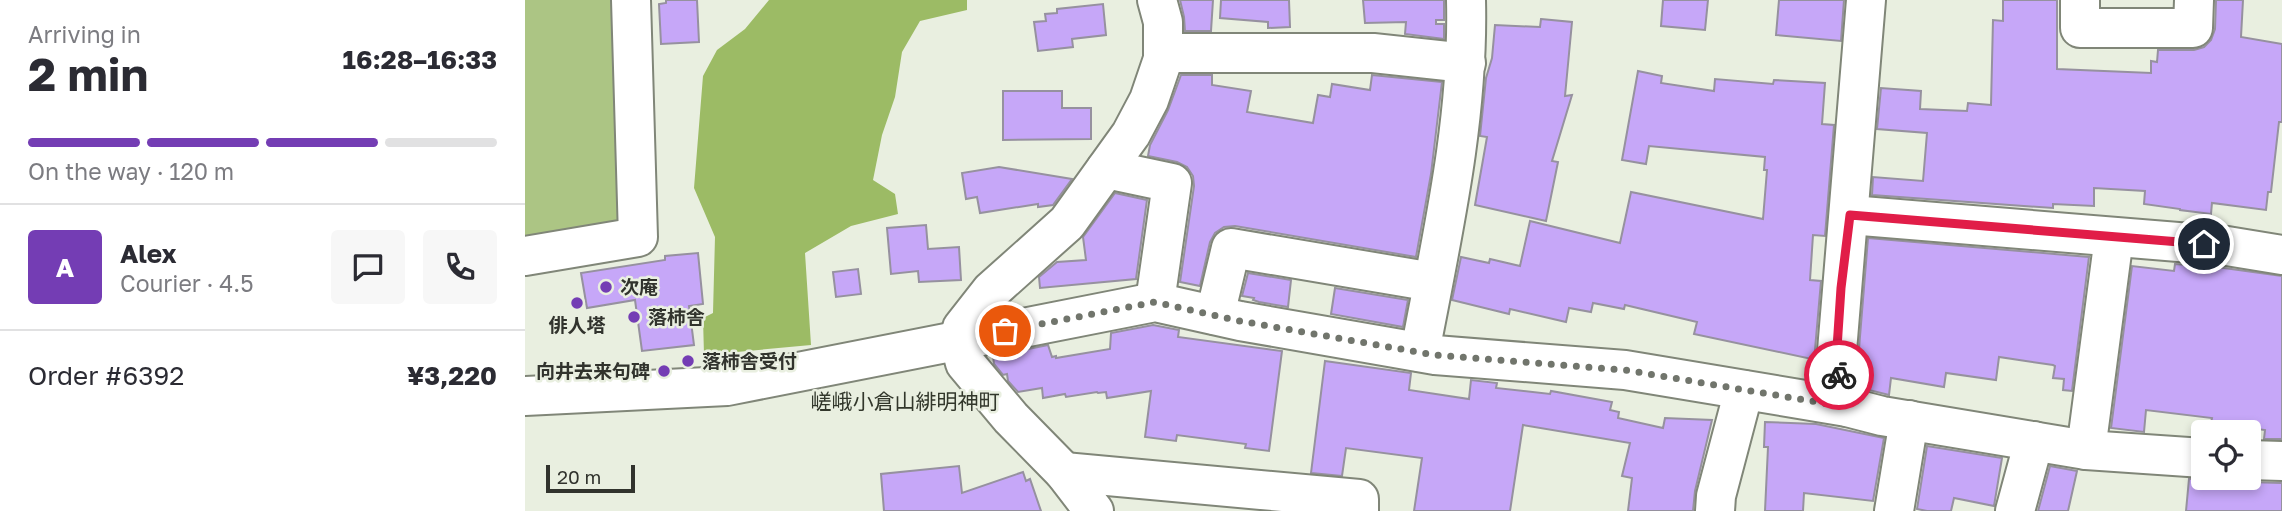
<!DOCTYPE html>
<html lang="en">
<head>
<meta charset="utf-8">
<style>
	body { margin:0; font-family:"Golos Text","Noto Sans JP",sans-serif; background:#f7f7f7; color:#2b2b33; height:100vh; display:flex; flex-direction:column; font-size:26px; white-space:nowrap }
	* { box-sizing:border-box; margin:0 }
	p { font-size:23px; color:#7c7c81 }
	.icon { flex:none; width:38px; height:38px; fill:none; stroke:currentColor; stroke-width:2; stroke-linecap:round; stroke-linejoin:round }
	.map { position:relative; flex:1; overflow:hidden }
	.panel { display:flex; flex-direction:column; background:#fff; width:525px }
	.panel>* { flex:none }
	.tools { position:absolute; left:1666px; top:420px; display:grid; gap:14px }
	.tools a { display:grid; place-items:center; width:70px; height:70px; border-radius:7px; background:#fff; box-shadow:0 4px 10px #0003; font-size:35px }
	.scale { position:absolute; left:21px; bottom:18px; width:89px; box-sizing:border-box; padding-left:7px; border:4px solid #31332d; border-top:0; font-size:19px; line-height:24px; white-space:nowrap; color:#31332d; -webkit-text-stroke:5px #e9efe0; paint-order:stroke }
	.pin { position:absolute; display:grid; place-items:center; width:60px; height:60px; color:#fff; margin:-30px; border:4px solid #fff; border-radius:50%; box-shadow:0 2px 7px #0007 }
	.courier { position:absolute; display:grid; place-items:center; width:70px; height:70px; margin:-35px; border:5px solid #e11d48; border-radius:50%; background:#fff; color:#222; box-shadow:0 2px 9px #0007 }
	.overview em { font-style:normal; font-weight:700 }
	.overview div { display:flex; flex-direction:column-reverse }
	.overview { display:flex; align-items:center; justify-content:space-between; height:119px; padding:0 28px }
	h1 { font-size:46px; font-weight:700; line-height:52px }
	.bar { display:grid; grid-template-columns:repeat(4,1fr); gap:10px 7px; align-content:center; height:84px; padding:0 28px }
	.bar i { height:9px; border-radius:5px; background:#e1e1e2 }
	.bar .on { background:#743db4 }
	.bar p { grid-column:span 4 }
	.line { display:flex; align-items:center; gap:18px; padding:0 28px; border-top:2px solid #e1e1e2 }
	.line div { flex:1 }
	.round { display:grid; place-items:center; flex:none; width:74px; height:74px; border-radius:7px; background:#f7f7f7 }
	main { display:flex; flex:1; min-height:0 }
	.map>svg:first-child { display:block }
	.green { fill:#acc584 }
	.forest { fill:#9cbb65 }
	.building { fill:#c6a7f8; stroke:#96919f; stroke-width:2 }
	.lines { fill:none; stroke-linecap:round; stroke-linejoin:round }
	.minor-casing { stroke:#808678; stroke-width:42 }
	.minor { stroke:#fff; stroke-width:38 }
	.done { stroke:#71756c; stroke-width:7; stroke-dasharray:0 12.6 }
	.route { stroke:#e11d48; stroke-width:9 }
	.poi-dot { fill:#743db4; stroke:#e9efe0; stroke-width:2.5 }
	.labels { text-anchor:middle; stroke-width:5; stroke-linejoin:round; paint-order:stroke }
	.poi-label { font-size:19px; font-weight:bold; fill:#31332d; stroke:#e9efe0; text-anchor:start }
	.neighbourhood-label { font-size:21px; fill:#32372b; stroke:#e9efe0 }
</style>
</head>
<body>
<main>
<section class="panel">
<div class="overview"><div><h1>2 min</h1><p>Arriving in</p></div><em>16:28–16:33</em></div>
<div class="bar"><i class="on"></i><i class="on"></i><i class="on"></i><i></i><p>On the way · 120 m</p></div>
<div class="line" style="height:126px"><b class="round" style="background:#743db4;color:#fff">A</b><div><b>Alex</b><p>Courier · 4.5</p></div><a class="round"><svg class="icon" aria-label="chat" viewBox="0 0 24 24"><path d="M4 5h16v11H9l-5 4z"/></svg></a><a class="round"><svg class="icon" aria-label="phone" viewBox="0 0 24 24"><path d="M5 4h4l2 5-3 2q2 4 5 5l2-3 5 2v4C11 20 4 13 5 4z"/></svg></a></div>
<div class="line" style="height:91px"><div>Order #6392</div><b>¥3,220</b></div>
</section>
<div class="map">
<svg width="1757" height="511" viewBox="0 0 1757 511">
	<rect width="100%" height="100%" fill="#e9efe0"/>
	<!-- green -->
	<polygon class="green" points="0,0 89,0 94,223 0,241"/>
	<!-- forest -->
	<polygon class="forest" points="244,0 442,0 442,10 395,21 377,52 370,97 357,135 348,180 370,194 373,214 326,226 280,253 286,345 179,355 178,318 188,313 190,237 169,188 178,76 192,50 220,29"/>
	<!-- building -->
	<g class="building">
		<polygon points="141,0 172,0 174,42 136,44 134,4 141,3"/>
		<polygon points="655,0 688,0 686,31 660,31 659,17"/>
		<polygon points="696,0 764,0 765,27 743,28 743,22 695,18"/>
		<polygon points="838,0 919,0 919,20 911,20 911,24 919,24 919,39 880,34 881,22 840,23"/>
		<polygon points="1138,0 1183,0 1180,30 1136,26"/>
		<polygon points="1254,0 1319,0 1316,41 1251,35"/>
		<polygon points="1478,0 1532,0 1532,69 1626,73 1626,61 1632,62 1633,50 1669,50 1679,47 1686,40 1690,29 1691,0 1718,0 1716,37 1757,44 1757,122 1754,122 1746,192 1743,192 1741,210 1687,203 1686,214 1655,210 1655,209 1619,204 1620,191 1569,188 1569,206 1528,204 1528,208 1347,195 1348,177 1398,181 1402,133 1352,129 1356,88 1396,91 1395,109 1442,111 1443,103 1466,105 1468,20 1478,21"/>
		<polygon points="578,4 581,35 547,39 548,47 513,51 509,22 521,21 520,14 532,13 532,9"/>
		<polygon points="1016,19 1047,22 1040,96 1047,95 1027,161 1033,162 1021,221 950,205 962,137 955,136 961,78 967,58 970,25 1015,27"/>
		<polygon points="1113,71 1137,76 1136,83 1189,91 1190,79 1248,84 1249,80 1300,83 1297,124 1309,125 1300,236 1288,235 1285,280 1296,281 1289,361 1292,378 1288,379 1287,359 1169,334 1172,322 1100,305 1099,309 1068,303 1066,312 1044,308 1041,322 985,309 984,314 927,300 936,257 964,263 965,259 995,266 1005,221 1095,243 1106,192 1238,219 1242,170 1239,170 1240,157 1124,146 1121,164 1097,160"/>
		<polygon points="656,75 687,75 687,85 726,91 722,112 788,123 793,95 805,97 807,84 845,90 847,75 917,82 906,174 891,257 710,226 699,227 690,233 685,242 675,286 655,282 669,186 668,176 662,167 652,162 623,156 625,145 643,110"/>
		<polygon points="478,91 537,91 537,108 566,108 566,139 478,140"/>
		<polygon points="474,167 547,179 528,205 513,207 513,204 455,213 452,197 441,199 437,173"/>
		<polygon points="590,193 622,200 611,279 515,288 514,277 532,262 561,260 558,237"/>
		<polygon points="401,225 403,249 434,247 436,280 394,282 393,271 366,274 362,228"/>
		<polygon points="1343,238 1564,257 1547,391 1538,390 1539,379 1528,378 1530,366 1528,365 1474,357 1471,380 1421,373 1419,387 1366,378 1364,395 1340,389 1333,361"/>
		<polygon points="173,253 178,304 164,306 169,345 117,351 110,300 62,308 56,273 140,260 140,256"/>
		<polygon points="1650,264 1699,268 1757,276 1757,439 1739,439 1740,430 1686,423 1687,418 1621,410 1619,432 1586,428 1607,266 1649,271"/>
		<polygon points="333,269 336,294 311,297 308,272"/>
		<polygon points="723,273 766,280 763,307 734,302 728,300 729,298 717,296"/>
		<polygon points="810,288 883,300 878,327 806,314"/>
		<polygon points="628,325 654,330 653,337 757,351 744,451 720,448 721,444 652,435 651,441 620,437 626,391 582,398 581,392 573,393 572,392 541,397 540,394 518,398 517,388 493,392 483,381 482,374 478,375 469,364 468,356 523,345 527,357 531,356 531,358 585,349 586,333"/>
		<polygon points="800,361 886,373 884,390 944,399 946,380 972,383 971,388 1025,394 1026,391 1087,402 1085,410 1094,412 1093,418 1138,428 1140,418 1187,420 1170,491 1168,511 1103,511 1107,478 1097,476 1105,443 998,425 985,511 889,511 897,458 821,448 817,476 786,473"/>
		<polygon points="1240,422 1291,424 1359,438 1348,501 1279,493 1278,511 1240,511 1243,447 1239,447"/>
		<polygon points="1402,446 1477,458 1469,506 1429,498 1426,511 1402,511 1392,509"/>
		<polygon points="434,466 437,493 498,472 501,481 505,479 516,511 359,511 356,474"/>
		<polygon points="1525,466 1552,471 1543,511 1513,511"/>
		<polygon points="1687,478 1712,478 1723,482 1757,483 1757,511 1661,511 1664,479"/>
	</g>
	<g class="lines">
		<defs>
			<g id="minor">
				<polyline points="1555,0 1555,28 1668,28 1669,0"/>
				<polyline points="638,53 848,53 941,63"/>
				<polyline points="581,169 647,183 630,302"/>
				<polyline points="1325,215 1702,246 1757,255"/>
				<polyline points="0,256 113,237 106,0"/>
				<polyline points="690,315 706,248 908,282"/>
				<path d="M895,352C917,236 944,119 941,0"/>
				<polyline points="0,396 202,386 630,302 715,321 910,355 1100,370 1322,407 1357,416 1561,450 1678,458"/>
				<polyline points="1322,407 1311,363 1341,0"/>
				<polyline points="1561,450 1589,237"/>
				<polyline points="1724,460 1757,461"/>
				<polyline points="539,472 834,499 834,511"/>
				<polyline points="569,511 539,472 486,418 440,363 434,340 437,328 466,291 542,223 606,134 624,100 638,59 638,22 632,0"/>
				<polyline points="1190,511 1191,496 1219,390"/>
				<polyline points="1369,511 1384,420"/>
				<polyline points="1490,511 1509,441"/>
			</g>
		</defs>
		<!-- minor casing -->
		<use href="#minor" class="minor-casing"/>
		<!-- minor -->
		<use href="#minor" class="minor"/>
	</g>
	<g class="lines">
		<!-- done -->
		<polyline class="done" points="480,331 630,302 715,321 910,355 1100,370 1322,407 1314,375"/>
		<!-- route -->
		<polyline class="route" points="1314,375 1311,363 1316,288 1325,215 1679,244"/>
	</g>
	<!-- markers -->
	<g class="poi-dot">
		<circle cx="81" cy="287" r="7"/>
		<circle cx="52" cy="303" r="7"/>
		<circle cx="109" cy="317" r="7"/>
		<circle cx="163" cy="361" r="7"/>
		<circle cx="139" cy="371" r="7"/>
	</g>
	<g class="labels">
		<!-- poi labels -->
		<g class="poi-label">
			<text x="95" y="294">次庵</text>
			<text x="123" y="324">落柿舎</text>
			<text x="52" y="332" text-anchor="middle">俳人塔</text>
			<text x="177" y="368">落柿舎受付</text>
			<text x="125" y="378" text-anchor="end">向井去来句碑</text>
		</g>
		<!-- neighbourhood labels -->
		<g class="neighbourhood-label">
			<text x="380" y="409">嵯峨小倉山緋明神町</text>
		</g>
	</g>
</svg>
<div class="tools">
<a><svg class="icon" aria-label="locate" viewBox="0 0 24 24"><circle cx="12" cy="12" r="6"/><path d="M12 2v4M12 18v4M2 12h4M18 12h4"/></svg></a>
</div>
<div class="scale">20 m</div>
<div class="pin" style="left:480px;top:331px;background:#ea580c"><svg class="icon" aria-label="bag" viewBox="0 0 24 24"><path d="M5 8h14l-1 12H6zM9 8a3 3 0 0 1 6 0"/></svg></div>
<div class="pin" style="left:1679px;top:244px;background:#1f2937"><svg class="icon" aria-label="home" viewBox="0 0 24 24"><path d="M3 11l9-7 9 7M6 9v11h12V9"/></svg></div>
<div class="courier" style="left:1314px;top:375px"><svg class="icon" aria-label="bike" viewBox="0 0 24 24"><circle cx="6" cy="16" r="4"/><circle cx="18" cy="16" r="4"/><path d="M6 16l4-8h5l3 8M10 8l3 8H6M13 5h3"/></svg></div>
</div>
</main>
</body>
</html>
